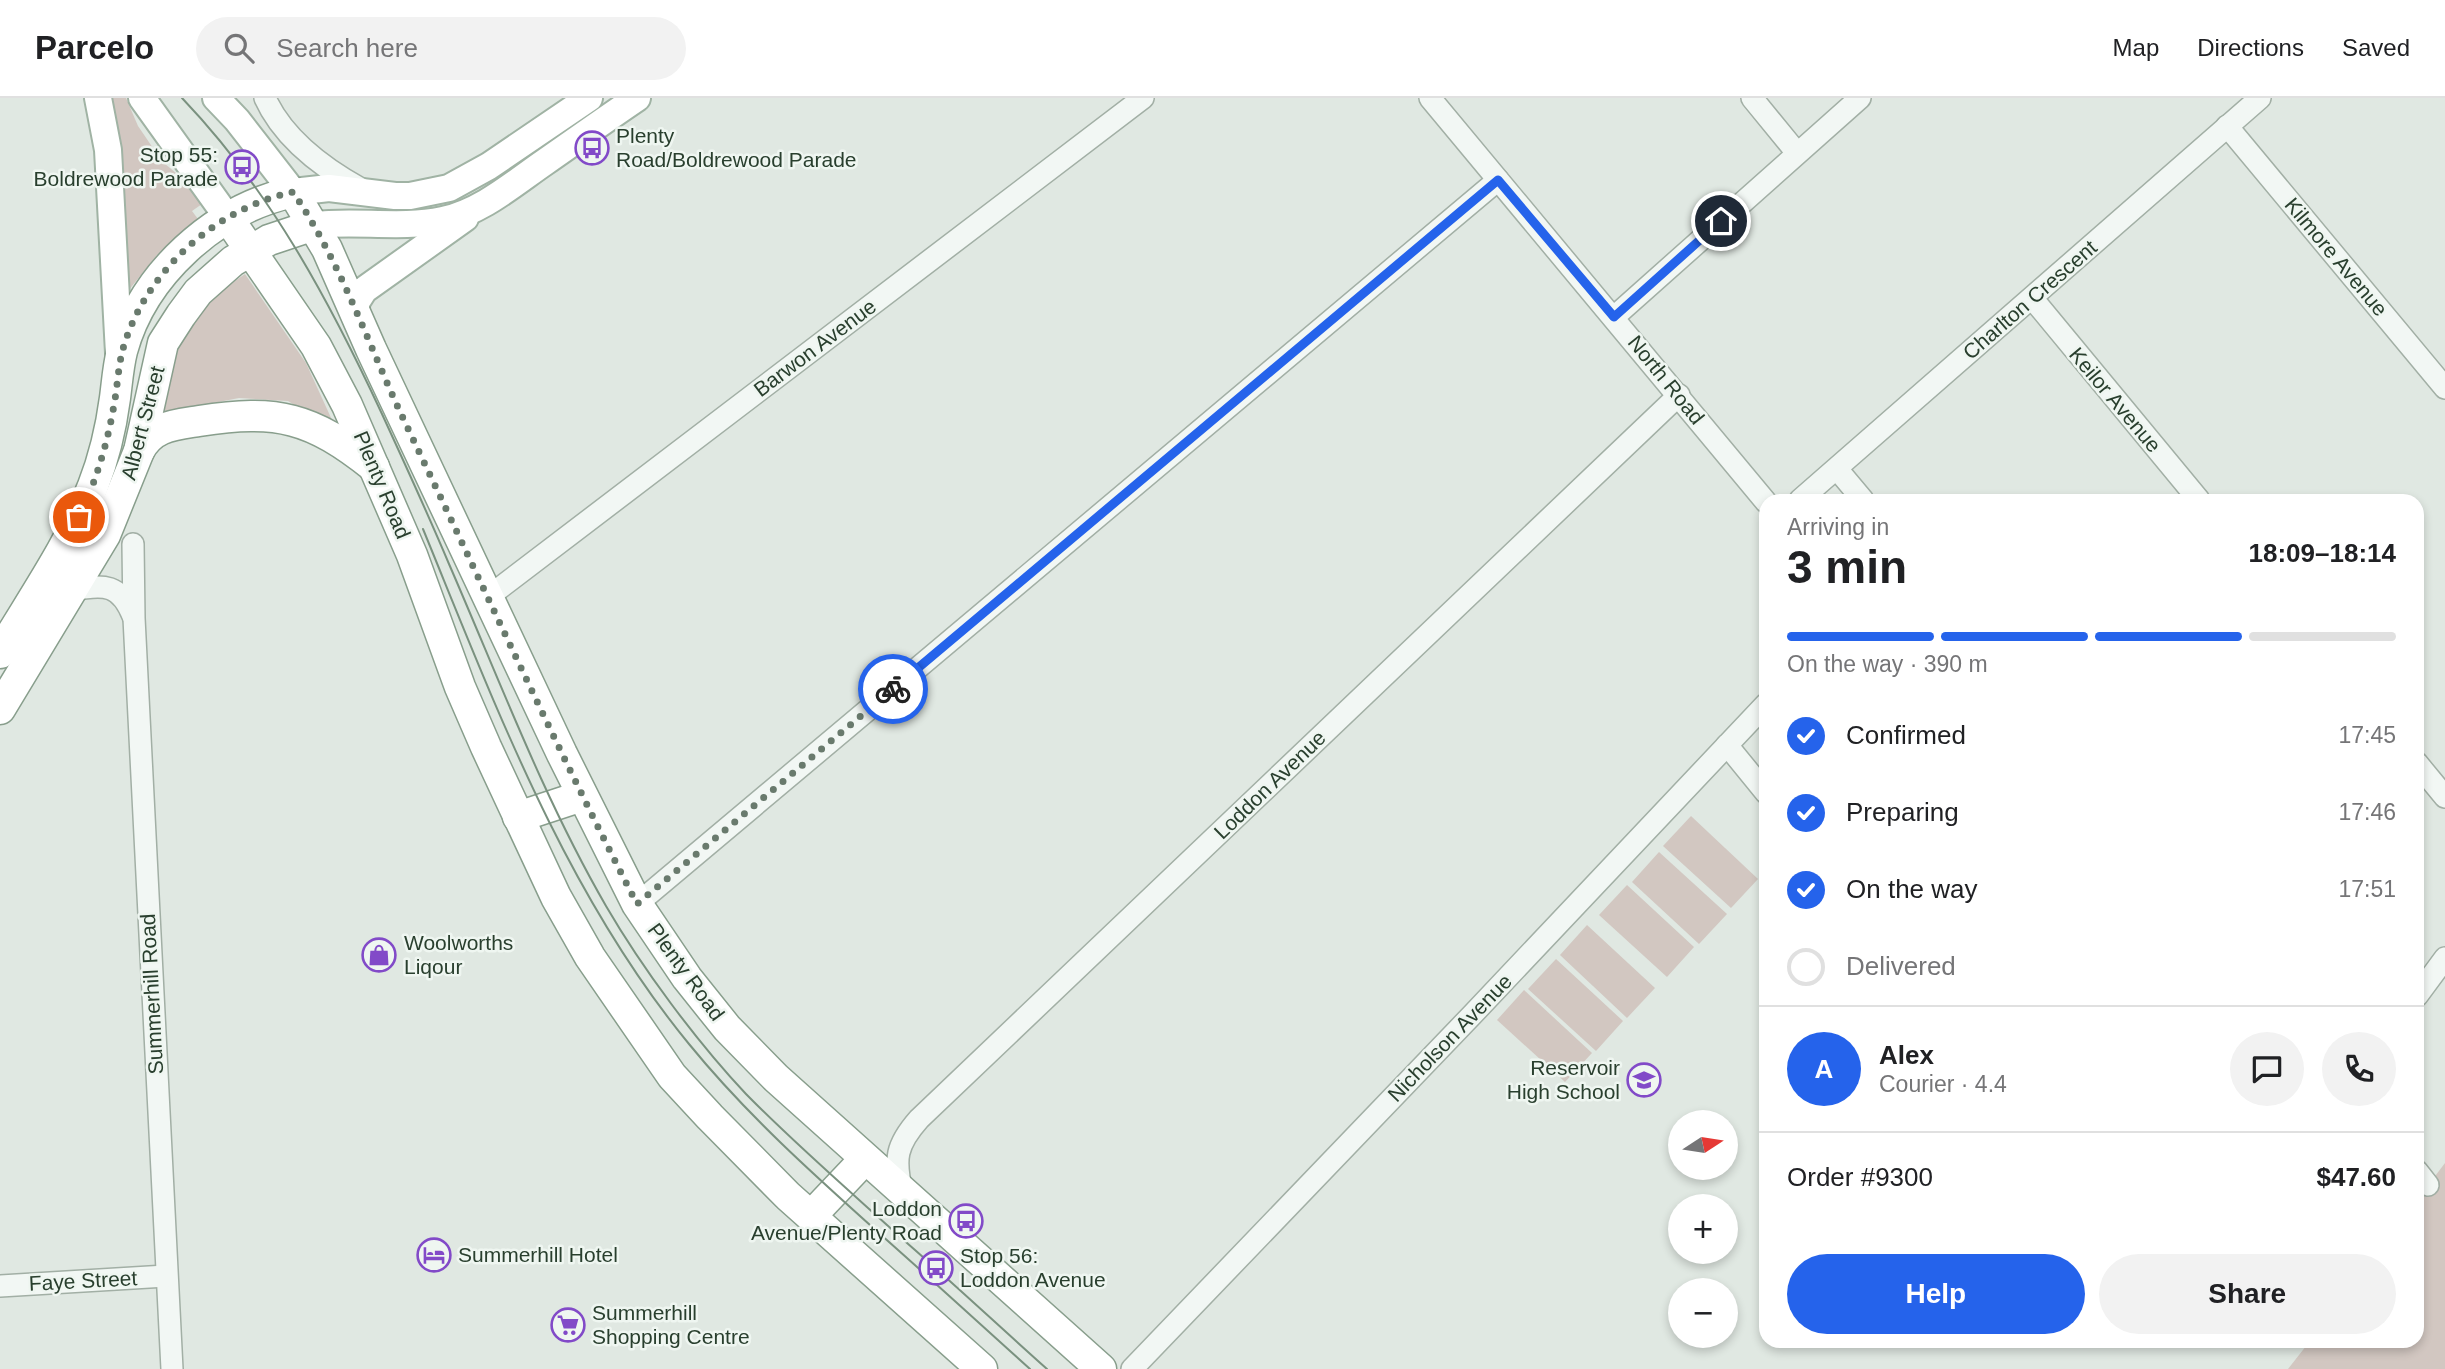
<!DOCTYPE html>
<html lang="en">
<head>
<meta charset="utf-8">
<style>
	body { margin:0; font-family:Helvetica,sans-serif; background:#f2f2f2; color:#202124; height:100vh; display:flex; flex-direction:column; font-size:26px; white-space:nowrap }
	* { box-sizing:border-box; margin:0 }
	p { font-size:23px; color:#757577 }
	.icon { flex:none; width:38px; height:38px; fill:none; stroke:currentColor; stroke-width:2; stroke-linecap:round; stroke-linejoin:round }
	.map { position:relative; flex:1; overflow:hidden }
	.details { position:absolute; left:1759px; top:396px; width:665px; height:854px; display:flex; flex-direction:column; background:#fff; border-radius:21px; box-shadow:0 4px 10px #0003 }
	.details>* { flex:none }
	.needle { width:46px; rotate:78deg }
	.fabs { position:absolute; left:1668px; top:1012px; display:grid; gap:14px }
	.fabs a { display:grid; place-items:center; width:70px; height:70px; border-radius:50%; background:#fff; box-shadow:0 4px 10px #0003; font-size:35px }
	.pin { position:absolute; display:grid; place-items:center; width:60px; height:60px; color:#fff; margin:-30px; border:4px solid #fff; border-radius:50%; box-shadow:0 2px 7px #0007 }
	.courier { position:absolute; display:grid; place-items:center; width:70px; height:70px; margin:-35px; border:5px solid #2563eb; border-radius:50%; background:#fff; color:#222; box-shadow:0 2px 9px #0007 }
	.summary em { font-style:normal; font-weight:700 }
	.summary div { display:flex; flex-direction:column-reverse }
	.summary { display:flex; align-items:center; justify-content:space-between; height:119px; padding:0 28px }
	h1 { font-size:46px; font-weight:700; line-height:52px }
	.bar { display:grid; grid-template-columns:repeat(4,1fr); gap:10px 7px; align-content:center; height:84px; padding:0 28px }
	.bar i { height:9px; border-radius:5px; background:#e0e0e0 }
	.bar .on { background:#2563eb }
	.bar p { grid-column:span 4 }
	.line { display:flex; align-items:center; gap:18px; padding:0 28px; border-top:2px solid #e0e0e0 }
	.line div { flex:1 }
	.round { display:grid; place-items:center; flex:none; width:74px; height:74px; border-radius:37px; background:#f2f2f2 }
	ol { padding:0 28px; list-style:none }
	li { display:flex; align-items:center; gap:21px; height:77px }
	li p { margin-inline-start:auto }
	li .icon { padding:7px; border-radius:50%; background:#2563eb; color:#fff; stroke-width:4 }
	li:last-child { color:#757577 }
	li i { width:38px; height:38px; border:4px solid #e0e0e0; border-radius:50% }
	.primary-button { display:flex; gap:14px; margin-top:auto; padding:14px 28px }
	.primary-button a { flex:1; height:80px; border-radius:42px; background:#2563eb; color:#fff; font-size:28px; font-weight:700; line-height:80px; text-align:center }
	.primary-button a+a { background:#f2f2f2; color:#202124 }
	header { display:flex; align-items:center; gap:42px; box-sizing:border-box; height:98px; padding:0 35px; background:#fff; border-bottom:2px solid #e0e0e0 }
	header strong { font-size:33px }
	nav { display:flex; gap:38px; margin-inline-start:auto; font-size:24px }
	.search { width:490px; height:63px; background:#f2f2f2; display:flex; align-items:center; gap:18px; box-sizing:border-box; padding:0 24px; border-radius:38px; color:#757577; font-size:26px }
	.map>svg:first-child { display:block }
	.green { fill:#d2c7c1 }
	.lines { fill:none; stroke-linecap:round; stroke-linejoin:round }
	.minor-casing { stroke:#a2afa5; stroke-width:24 }
	.major-casing { stroke:#a0b3a4; stroke-width:30 }
	.highway-casing { stroke:#889e8c; stroke-width:33 }
	.minor { stroke:#f2f7f4; stroke-width:21 }
	.major { stroke:#fff; stroke-width:26 }
	.highway { stroke:#fff; stroke-width:30 }
	.tram { stroke:#7a917f; stroke-width:2 }
	.done { stroke:#697a6d; stroke-width:7; stroke-dasharray:0 12.6 }
	.route { stroke:#2563eb; stroke-width:9 }
	.labels { text-anchor:middle; stroke-width:5; stroke-linejoin:round; paint-order:stroke }
	.poi-label { font-size:21px; fill:#293f2e; stroke:#eff6f1; text-anchor:start }
	.street-label { font-size:21px; fill:#293f2e; stroke:#eff6f1 }
</style>
</head>
<body>
<header>
<strong>Parcelo</strong>
<div class="search"><svg class="icon" aria-label="search" viewBox="0 0 24 24"><circle cx="10" cy="10" r="6"/><path d="M15 15l6 6"/></svg>Search here</div>
<nav><a>Map</a><a>Directions</a><a>Saved</a></nav>
</header>
<div class="map">
<svg width="2445" height="1271" viewBox="0 0 2445 1271">
	<rect width="100%" height="100%" fill="#e0e8e2"/>
	<!-- green -->
	<g class="green">
		<polygon points="108,0 126,0 138,28 155,53 164,65 190,87 202,106 192,113 198,121 157,157 128,193"/>
		<polygon points="245,176 306,265 332,322 332,330 288,303 239,300 157,316 175,251 216,196"/>
		<polygon points="1691,718 1758,781 1731,810 1663,748"/>
		<polygon points="1659,754 1727,816 1699,846 1632,784"/>
		<polygon points="1627,787 1694,849 1667,879 1599,817"/>
		<polygon points="1587,827 1655,890 1627,920 1560,857"/>
		<polygon points="1556,861 1623,923 1596,953 1528,891"/>
		<polygon points="1524,892 1592,955 1565,984 1497,922"/>
		<polygon points="2445,1065 2445,1271 2288,1271 2310,1243 2417,1242 2417,1102"/>
	</g>
	<g class="lines">
		<defs>
			<g id="minor">
				<path d="M265,0C283,40 323,70 361,91"/>
				<polyline points="1430,0 1766,404"/>
				<polyline points="1752,0 1797,55"/>
				<polyline points="2227,28 2445,290"/>
				<polyline points="2032,200 2199,402"/>
				<polyline points="1614,219 1860,0"/>
				<polyline points="1837,371 1863,402"/>
				<polyline points="1800,402 2260,0"/>
				<polyline points="133,446 134,520 172,1271"/>
				<path d="M72,492C105,486 120,486 133,518"/>
				<polyline points="488,499 1143,0"/>
				<polyline points="1727,647 1766,695"/>
				<polyline points="2417,665 2445,699"/>
				<polyline points="637,806 1498,82"/>
				<polyline points="2417,898 2445,860"/>
				<polyline points="2417,1073 2428,1087"/>
				<path d="M902,1094C894,1061 896,1047 919,1021L1679,297"/>
				<polyline points="0,1188 166,1178"/>
				<polyline points="1132,1271 1472,917 1766,606"/>
			</g>
			<g id="major">
				<polyline points="98,0 108,52 119,255"/>
				<polyline points="142,0 228,120"/>
				<polyline points="216,0 237,22 293,94 329,90 395,98 410,98 449,90 489,68 589,0"/>
				<path d="M314,127C357,122 401,131 443,122C481,114 513,86 545,64C575,43 606,21 637,0"/>
				<polyline points="355,213 357,203 364,192 465,120"/>
			</g>
			<g id="highway">
				<polyline points="228,120 316,248 347,307 412,457 460,589 486,649 556,799 590,859 672,978 710,1019 788,1098 982,1271"/>
				<path d="M139,353C152,328 174,327 199,323C278,311 311,319 374,369"/>
				<path d="M0,555C32,501 70,447 93,388C104,360 111,330 115,300C117,285 118,269 122,253C143,176 215,111 293,94L327,151L371,251L562,656L637,806L687,880L727,930L776,980L1101,1271"/>
				<polyline points="0,611 105,437 139,353 163,245 181,217 198,194 233,163 269,142 314,127"/>
				<polyline points="518,719 582,698"/>
				<polyline points="811,1118 865,1061"/>
			</g>
		</defs>
		<!-- minor casing -->
		<use href="#minor" class="minor-casing"/>
		<!-- major casing -->
		<use href="#major" class="major-casing"/>
		<!-- highway casing -->
		<use href="#highway" class="highway-casing"/>
		<!-- minor -->
		<use href="#minor" class="minor"/>
		<!-- major -->
		<use href="#major" class="major"/>
		<!-- highway -->
		<use href="#highway" class="highway"/>
		<!-- tram -->
		<g class="tram">
			<path d="M182,0C270,92 329,202 382,316C405,366 428,416 449,466C499,581 543,699 606,808C642,870 697,944 746,996C797,1048 853,1096 907,1145C954,1186 1000,1229 1047,1271"/>
			<path d="M423,431C496,609 565,795 689,946C746,1016 813,1076 880,1136C931,1181 980,1226 1030,1271"/>
		</g>
	</g>
	<g class="lines">
		<!-- done -->
		<path class="done" d="M79,419C96,383 107,347 114,307C118,286 118,265 125,244C149,171 217,110 293,94C340,163 367,243 402,318C480,481 554,645 637,806L893,591"/>
		<!-- route -->
		<polyline class="route" points="893,591 1498,82 1614,219 1721,123"/>
	</g>
	<!-- icons -->
	<defs>
		<symbol id="bus-ring" viewBox="-11 -11 22 22"><circle r="9.5" fill="#eff6f1" stroke="#824ac8" stroke-width="1.5"/><path d="M-5-6H5V4H4V6H2V4H-2V6H-4V4H-5ZM-3.5-4V0h7V-4ZM-3.5 1.2v1.5H-2V1.2ZM2 1.2v1.5H3.5V1.2Z" fill="#824ac8"/></symbol>
		<symbol id="shop-ring" viewBox="-11 -11 22 22"><circle r="9.5" fill="#eff6f1" stroke="#824ac8" stroke-width="1.5"/><path d="M-5-2.5h2.3a2.7 3.5 0 0 1 5.4 0H5L5.5 6h-11ZM-1.5-2.5h3a1.5 2.3 0 0 0-3 0Z" fill="#824ac8"/></symbol>
		<symbol id="school-ring" viewBox="-11 -11 22 22"><circle r="9.5" fill="#eff6f1" stroke="#824ac8" stroke-width="1.5"/><path d="M0-5L7-2L0 1L-7-2ZM-4 1L0 2.5L4 1V4Q0 6-4 4Z" fill="#824ac8"/></symbol>
		<symbol id="hotel-ring" viewBox="-11 -11 22 22"><circle r="9.5" fill="#eff6f1" stroke="#824ac8" stroke-width="1.5"/><path d="M-6-4.5h1.5V1H6V5H4.5V3h-9V5H-6ZM-4 0a1.8 1.8 0 1 1 3.6 0ZM.5 0V-2.5h3Q6-2.5 6 0Z" fill="#824ac8"/></symbol>
		<symbol id="supermarket-ring" viewBox="-11 -11 22 22"><circle r="9.5" fill="#eff6f1" stroke="#824ac8" stroke-width="1.5"/><path d="M-6-5.5h2.5l.6 2H6L4.5 2H-2.5L-4.4-4H-6ZM-1.5 3.2a1.3 1.3 0 1 0 .1 0ZM3 3.2a1.3 1.3 0 1 0 .1 0Z" fill="#824ac8"/></symbol>
	</defs>
	<g fill-rule="evenodd">
		<use href="#bus-ring" x="573" y="31" width="38" height="38"/>
		<use href="#bus-ring" x="223" y="50" width="38" height="38"/>
		<use href="#shop-ring" x="360" y="838" width="38" height="38"/>
		<use href="#school-ring" x="1625" y="963" width="38" height="38"/>
		<use href="#bus-ring" x="947" y="1104" width="38" height="38"/>
		<use href="#hotel-ring" x="415" y="1138" width="38" height="38"/>
		<use href="#bus-ring" x="917" y="1151" width="38" height="38"/>
		<use href="#supermarket-ring" x="549" y="1208" width="38" height="38"/>
	</g>
	<g class="labels">
		<!-- poi labels -->
		<g class="poi-label">
			<text x="616" y="45">Plenty<tspan x="616" dy="24">Road/Boldrewood Parade</tspan></text>
			<text x="218" y="64" text-anchor="end">Stop 55:<tspan x="218" dy="24">Boldrewood Parade</tspan></text>
			<text x="404" y="852">Woolworths<tspan x="404" dy="24">Liqour</tspan></text>
			<text x="1620" y="977" text-anchor="end">Reservoir<tspan x="1620" dy="24">High School</tspan></text>
			<text x="942" y="1118" text-anchor="end">Loddon<tspan x="942" dy="24">Avenue/Plenty Road</tspan></text>
			<text x="458" y="1164">Summerhill Hotel</text>
			<text x="960" y="1165">Stop 56:<tspan x="960" dy="24">Loddon Avenue</tspan></text>
			<text x="592" y="1222">Summerhill<tspan x="592" dy="24">Shopping Centre</tspan></text>
		</g>
		<!-- street labels -->
		<g class="street-label">
			<text transform="translate(2336 159) rotate(50)" y="7">Kilmore Avenue</text>
			<text transform="translate(2030 202) rotate(-41)" y="7">Charlton Crescent</text>
			<text transform="translate(815 250) rotate(-37)" y="7">Barwon Avenue</text>
			<text transform="translate(1666 282) rotate(51)" y="7">North Road</text>
			<text transform="translate(2115 302) rotate(50)" y="7">Keilor Avenue</text>
			<text transform="translate(143 325) rotate(-75)" y="7">Albert Street</text>
			<text transform="translate(382 387) rotate(67)" y="7">Plenty Road</text>
			<text transform="translate(1270 687) rotate(-44)" y="7">Loddon Avenue</text>
			<text transform="translate(686 874) rotate(54)" y="7">Plenty Road</text>
			<text transform="translate(152 896) rotate(-93)" y="7">Summerhill Road</text>
			<text transform="translate(1450 940) rotate(-46)" y="7">Nicholson Avenue</text>
			<text transform="translate(83 1183) rotate(-3)" y="7">Faye Street</text>
		</g>
	</g>
</svg>
<div class="fabs">
<a><svg class="needle" viewBox="-14 -14 28 28"><path d="M0-13l5 13h-10z" fill="#e53935"/><path d="M0 13l5-13h-10z" fill="#757577"/></svg></a>
<a>+</a>
<a>−</a>
</div>
<div class="pin" style="left:79px;top:419px;background:#ea580c"><svg class="icon" aria-label="bag" viewBox="0 0 24 24"><path d="M5 8h14l-1 12H6zM9 8a3 3 0 0 1 6 0"/></svg></div>
<div class="pin" style="left:1721px;top:123px;background:#1f2937"><svg class="icon" aria-label="home" viewBox="0 0 24 24"><path d="M3 11l9-7 9 7M6 9v11h12V9"/></svg></div>
<div class="courier" style="left:893px;top:591px"><svg class="icon" aria-label="bike" viewBox="0 0 24 24"><circle cx="6" cy="16" r="4"/><circle cx="18" cy="16" r="4"/><path d="M6 16l4-8h5l3 8M10 8l3 8H6M13 5h3"/></svg></div>
<section class="details">
<div class="summary"><div><h1>3 min</h1><p>Arriving in</p></div><em>18:09–18:14</em></div>
<div class="bar"><i class="on"></i><i class="on"></i><i class="on"></i><i></i><p>On the way · 390 m</p></div>
<ol>
<li><svg class="icon" aria-label="check" viewBox="0 0 24 24"><path d="M5 12l5 5 9-10"/></svg>Confirmed<p>17:45</p></li>
<li><svg class="icon" aria-label="check" viewBox="0 0 24 24"><path d="M5 12l5 5 9-10"/></svg>Preparing<p>17:46</p></li>
<li><svg class="icon" aria-label="check" viewBox="0 0 24 24"><path d="M5 12l5 5 9-10"/></svg>On the way<p>17:51</p></li>
<li><i></i>Delivered</li>
</ol>
<div class="line" style="height:126px"><b class="round" style="background:#2563eb;color:#fff">A</b><div><b>Alex</b><p>Courier · 4.4</p></div><a class="round"><svg class="icon" aria-label="chat" viewBox="0 0 24 24"><path d="M4 5h16v11H9l-5 4z"/></svg></a><a class="round"><svg class="icon" aria-label="phone" viewBox="0 0 24 24"><path d="M5 4h4l2 5-3 2q2 4 5 5l2-3 5 2v4C11 20 4 13 5 4z"/></svg></a></div>
<div class="line" style="height:91px"><div>Order #9300</div><b>$47.60</b></div>
<div class="primary-button"><a>Help</a><a>Share</a></div>
</section>
</div>
</body>
</html>
